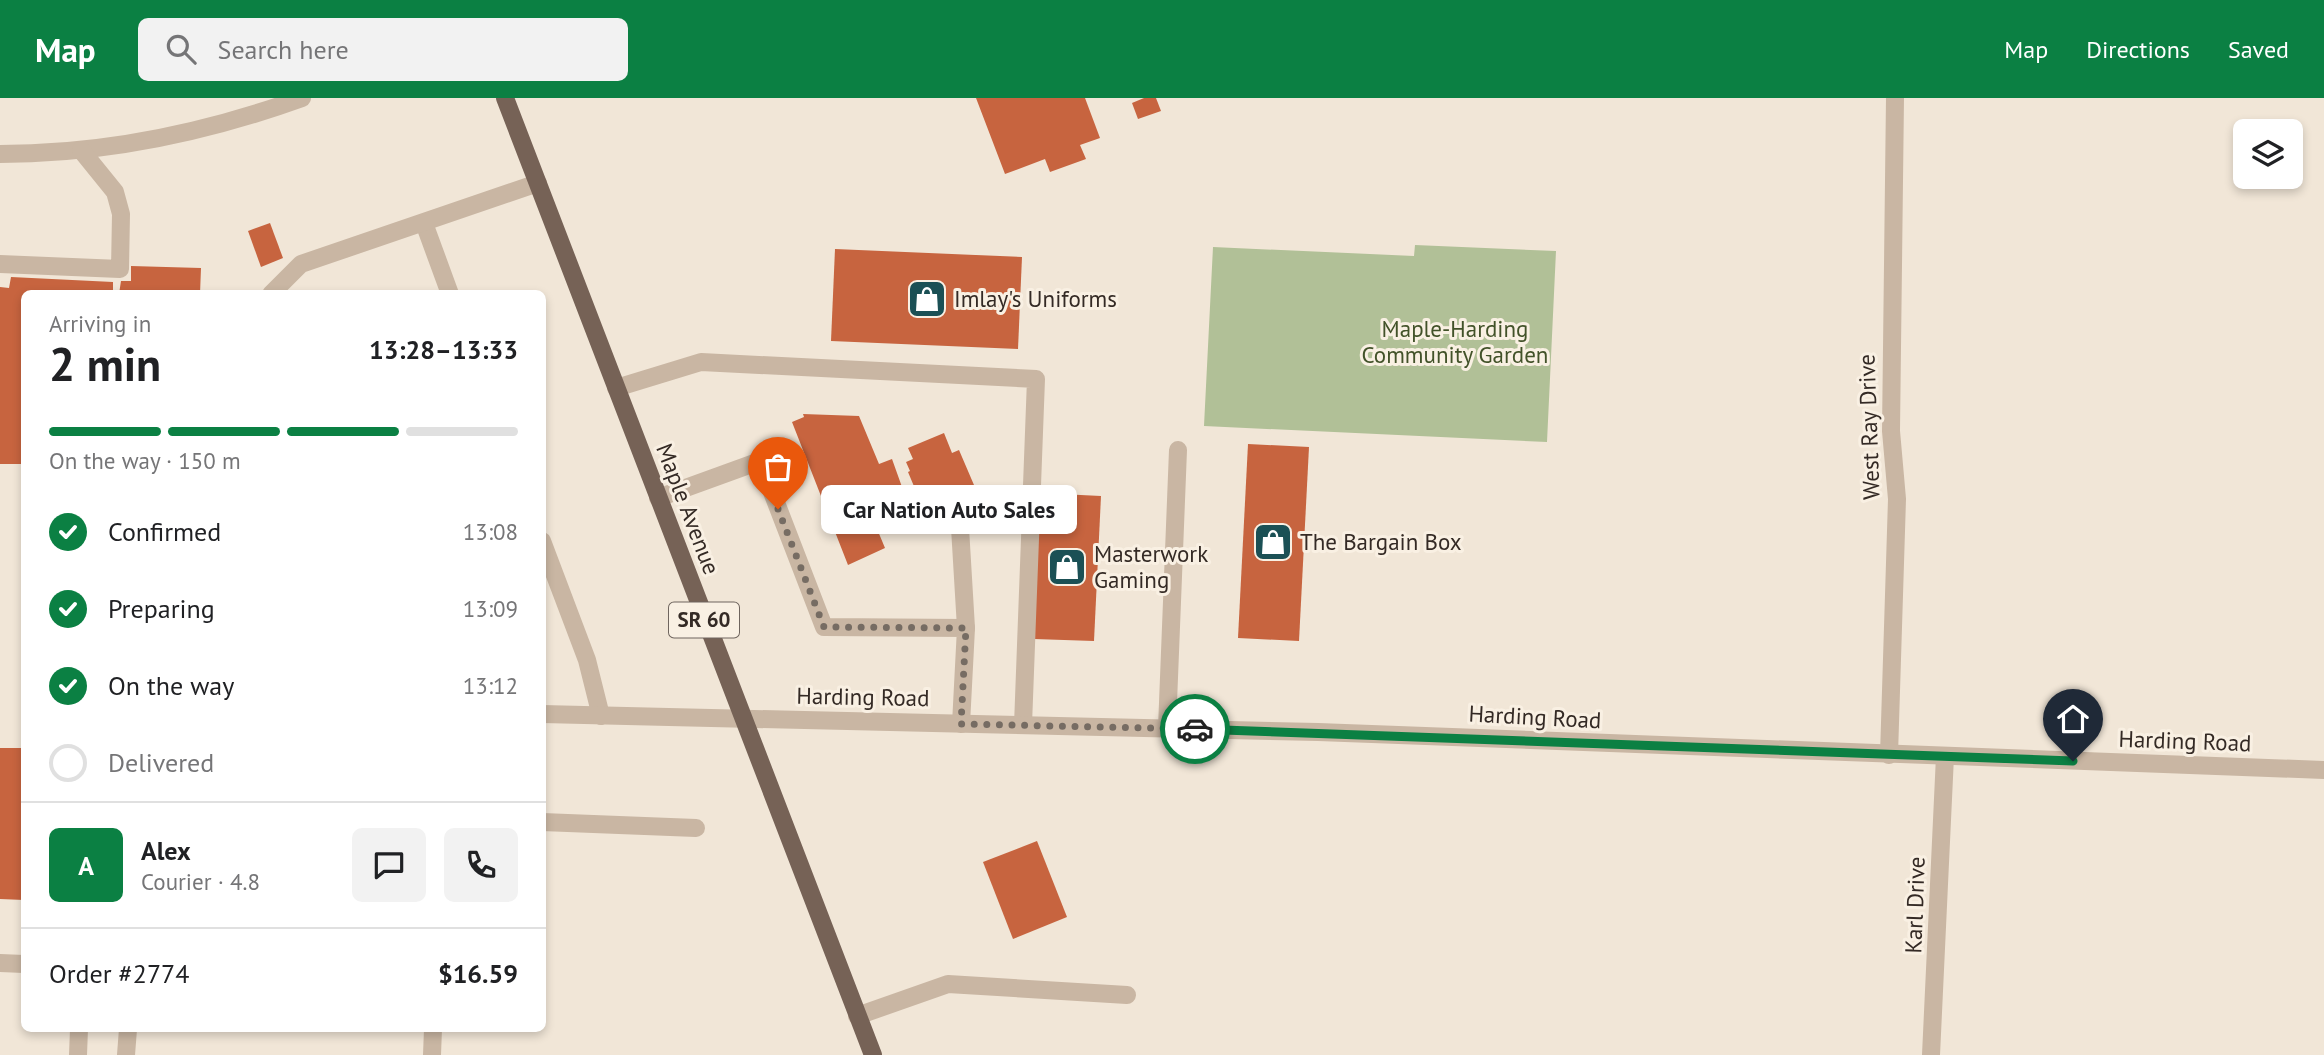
<!DOCTYPE html>
<html lang="en">
<head>
<meta charset="utf-8">
<style>
	body { margin:0; font-family:"PT Sans",sans-serif; background:#f2f2f2; color:#202124; height:100vh; display:flex; flex-direction:column; font-size:26px; white-space:nowrap }
	* { box-sizing:border-box; margin:0 }
	p { font-size:23px; color:#757577 }
	.icon { flex:none; width:38px; height:38px; fill:none; stroke:currentColor; stroke-width:2; stroke-linecap:round; stroke-linejoin:round }
	.map { position:relative; flex:1; overflow:hidden }
	.panel { position:absolute; left:21px; top:192px; width:525px; height:742px; display:flex; flex-direction:column; background:#fff; border-radius:10px; box-shadow:0 4px 10px #0003 }
	.panel>* { flex:none }
	.buttons { position:absolute; left:2233px; top:21px; display:grid; gap:14px }
	.buttons a { display:grid; place-items:center; width:70px; height:70px; border-radius:10px; background:#fff; box-shadow:0 4px 10px #0003; font-size:35px }
	.pin { position:absolute; display:grid; place-items:center; width:60px; height:60px; color:#fff; margin:-72px -30px; border-radius:50% 50% 50% 0; rotate:-45deg; box-shadow:0 0 7px #0007 }
	.pin .icon { rotate:45deg }
	.courier { position:absolute; display:grid; place-items:center; width:70px; height:70px; margin:-35px; border:5px solid #0b8043; border-radius:50%; background:#fff; color:#222; box-shadow:0 2px 9px #0007 }
	.bubble { position:absolute; height:49px; border-radius:10px; background:#fff; box-shadow:0 4px 10px #0003; font-size:23px; font-weight:800; line-height:49px; text-align:center }
	.headline em { font-style:normal; font-weight:800 }
	.headline div { display:flex; flex-direction:column-reverse }
	.headline { display:flex; align-items:center; justify-content:space-between; height:119px; padding:0 28px }
	h1 { font-size:46px; font-weight:800; line-height:52px }
	.bar { display:grid; grid-template-columns:repeat(4,1fr); gap:10px 7px; align-content:center; height:84px; padding:0 28px }
	.bar i { height:9px; border-radius:5px; background:#e0e0e0 }
	.bar .current { background:#0b8043 }
	.bar p { grid-column:span 4 }
	.line { display:flex; align-items:center; gap:18px; padding:0 28px; border-top:2px solid #e0e0e0 }
	.line div { flex:1 }
	.round { display:grid; place-items:center; flex:none; width:74px; height:74px; border-radius:10px; background:#f2f2f2 }
	ol { padding:0 28px; list-style:none }
	li { display:flex; align-items:center; gap:21px; height:77px }
	li p { margin-inline-start:auto }
	li .icon { padding:7px; border-radius:50%; background:#0b8043; color:#fff; stroke-width:4 }
	li:last-child { color:#757577 }
	li i { width:38px; height:38px; border:4px solid #e0e0e0; border-radius:50% }
	header { display:flex; align-items:center; gap:42px; box-sizing:border-box; height:98px; padding:0 35px; background:#0b8043; color:#fff }
	header strong { font-size:33px }
	nav { display:flex; gap:38px; margin-inline-start:auto; font-size:24px }
	.search { width:490px; height:63px; background:#f2f2f2; display:flex; align-items:center; gap:18px; box-sizing:border-box; padding:0 24px; border-radius:10px; color:#757577; font-size:26px }
	.map>svg:first-child { display:block }
	.green { fill:#b1c097 }
	.building { fill:#c7643f }
	.lines { fill:none; stroke-linecap:round; stroke-linejoin:round }
	.minor { stroke:#c9b6a3; stroke-width:18 }
	.major { stroke:#766256; stroke-width:18 }
	.done { stroke:#766c63; stroke-width:7; stroke-dasharray:0 12.6 }
	.route { stroke:#0b8043; stroke-width:9 }
	.labels { text-anchor:middle; stroke-width:6; stroke-linejoin:round; paint-order:stroke }
	.shield { fill:#f9f0e3; stroke:#6f655e; stroke-width:2 }
	.shield-label { font-size:21px; font-weight:bold; fill:#342a25 }
	.poi-label { font-size:23px; fill:#342a25; stroke:#f9f0e3; text-anchor:start }
	.park-label { font-size:23px; fill:#425229; stroke:#f9f0e3 }
	.street-label { font-size:23px; fill:#342a25; stroke:#f9f0e3 }
</style>
</head>
<body>
<header>
<strong>Map</strong>
<div class="search"><svg class="icon" aria-label="search" viewBox="0 0 24 24"><circle cx="10" cy="10" r="6"/><path d="M15 15l6 6"/></svg>Search here</div>
<nav><a>Map</a><a>Directions</a><a>Saved</a></nav>
</header>
<div class="map">
<svg width="2324" height="957" viewBox="0 0 2324 957">
	<rect width="100%" height="100%" fill="#f1e6d7"/>
	<!-- green -->
	<polygon class="green" points="1415,147 1556,153 1547,344 1204,328 1213,149 1414,158"/>
	<!-- building -->
	<g class="building">
		<polygon points="976,0 1085,0 1100,40 1080,47 1086,61 1050,74 1045,61 1005,76"/>
		<polygon points="1144,0 1156,0 1161,13 1138,21 1132,5"/>
		<polygon points="270,125 283,160 261,169 248,133"/>
		<polygon points="835,151 1022,159 1018,251 831,243"/>
		<polygon points="131,168 201,170 200,196 119,196 121,183 131,183"/>
		<polygon points="11,179 113,184 113,196 24,196 24,366 0,366 0,189 9,190"/>
		<polygon points="803,316 859,318 879,366 892,361 902,389 889,394 897,415 875,426 885,450 848,467 792,324 804,319"/>
		<polygon points="944,335 952,355 959,352 977,394 926,417 908,374 910,373 906,364 913,361 908,350"/>
		<polygon points="1248,346 1309,349 1299,543 1238,540"/>
		<polygon points="1040,395 1101,398 1094,543 1034,541"/>
		<polygon points="0,650 24,650 24,802 0,801"/>
		<polygon points="1037,743 1067,819 1013,841 983,764"/>
	</g>
	<g class="lines">
		<!-- minor -->
		<g class="minor">
			<path d="M0,56C103,56 205,35 302,0"/>
			<polyline points="424,125 450,196"/>
			<polyline points="0,166 120,171 121,116 115,94 81,52"/>
			<polyline points="271,196 301,166 538,85"/>
			<polyline points="616,290 701,264 1036,281 1023,627"/>
			<polyline points="658,400 760,363 824,529 966,530 961,626"/>
			<polyline points="959,413 966,530"/>
			<polyline points="542,443 587,562 601,618"/>
			<polyline points="542,616 1318,634 2324,672"/>
			<polyline points="1167,630 1178,352"/>
			<polyline points="1889,657 1897,401 1891,333 1895,0"/>
			<polyline points="542,724 696,730"/>
			<polyline points="0,865 24,866"/>
			<polyline points="857,918 948,886 1127,897"/>
			<polyline points="78,957 79,931"/>
			<polyline points="126,957 128,931"/>
			<polyline points="432,957 433,931"/>
			<polyline points="1931,957 1945,658"/>
		</g>
		<!-- major -->
		<polyline class="major" points="505,0 873,957"/>
	</g>
	<g class="lines">
		<!-- done -->
		<polyline class="done" points="778,411 824,529 966,530 961,626 1195,631"/>
		<!-- route -->
		<polyline class="route" points="1195,631 2073,663"/>
	</g>
	<!-- icons -->
	<defs>
		<symbol id="shop-square" viewBox="-11 -11 22 22"><rect x="-9" y="-9" width="18" height="18" rx="4" fill="#1b5055" stroke="#f9f0e3"/><path d="M-5-2.5h2.3a2.7 3.5 0 0 1 5.4 0H5L5.5 6h-11ZM-1.5-2.5h3a1.5 2.3 0 0 0-3 0Z" fill="#fff"/></symbol>
	</defs>
	<g fill-rule="evenodd">
		<use href="#shop-square" x="905" y="179" width="44" height="44"/>
		<use href="#shop-square" x="1251" y="422" width="44" height="44"/>
		<use href="#shop-square" x="1045" y="447" width="44" height="44"/>
	</g>
	<g class="labels">
		<!-- shield labels -->
		<rect class="shield" x="669" y="504.5" width="70" height="35" rx="5"/>
		<g class="shield-label">
			<text x="704" y="529">SR 60</text>
		</g>
		<!-- poi labels -->
		<g class="poi-label">
			<text x="954" y="209">Imlay's Uniforms</text>
			<text x="1300" y="452">The Bargain Box</text>
			<text x="1094" y="464">Masterwork<tspan x="1094" dy="26">Gaming</tspan></text>
		</g>
		<!-- park labels -->
		<g class="park-label">
			<text x="1455" y="239">Maple-Harding<tspan x="1455" dy="26">Community Garden</tspan></text>
		</g>
		<!-- street labels -->
		<g class="street-label">
			<text transform="translate(1869 329) rotate(-92)" y="8">West Ray Drive</text>
			<text transform="translate(688 411) rotate(69)" y="8">Maple Avenue</text>
			<text transform="translate(863 599) rotate(1)" y="8">Harding Road</text>
			<text transform="translate(1535 619) rotate(3)" y="8">Harding Road</text>
			<text transform="translate(2185 643) rotate(2)" y="8">Harding Road</text>
			<text transform="translate(1915 807) rotate(-88)" y="8">Karl Drive</text>
		</g>
	</g>
</svg>
<div class="buttons">
<a><svg class="icon" aria-label="layers" viewBox="0 0 24 24"><path d="M12 4l9 5-9 5-9-5zM3 14l9 5 9-5"/></svg></a>
</div>
<div class="pin" style="left:778px;top:411px;background:#ea580c"><svg class="icon" aria-label="bag" viewBox="0 0 24 24"><path d="M5 8h14l-1 12H6zM9 8a3 3 0 0 1 6 0"/></svg></div>
<div class="pin" style="left:2073px;top:663px;background:#1f2937"><svg class="icon" aria-label="home" viewBox="0 0 24 24"><path d="M3 11l9-7 9 7M6 9v11h12V9"/></svg></div>
<div class="courier" style="left:1195px;top:631px"><svg class="icon" aria-label="car" viewBox="0 0 24 24"><path d="M5 17H2v-5l4-1 3-4h7l3 4 3 1v5h-3M9 17h6M6 11h13"/><circle cx="7" cy="17" r="2"/><circle cx="17" cy="17" r="2"/></svg></div>
<div class="bubble" style="left:821px;top:387px;width:256px">Car Nation Auto Sales</div>
<section class="panel">
<div class="headline"><div><h1>2 min</h1><p>Arriving in</p></div><em>13:28–13:33</em></div>
<div class="bar"><i class="current"></i><i class="current"></i><i class="current"></i><i></i><p>On the way · 150 m</p></div>
<ol>
<li><svg class="icon" aria-label="check" viewBox="0 0 24 24"><path d="M5 12l5 5 9-10"/></svg>Confirmed<p>13:08</p></li>
<li><svg class="icon" aria-label="check" viewBox="0 0 24 24"><path d="M5 12l5 5 9-10"/></svg>Preparing<p>13:09</p></li>
<li><svg class="icon" aria-label="check" viewBox="0 0 24 24"><path d="M5 12l5 5 9-10"/></svg>On the way<p>13:12</p></li>
<li><i></i>Delivered</li>
</ol>
<div class="line" style="height:126px"><b class="round" style="background:#0b8043;color:#fff">A</b><div><b>Alex</b><p>Courier · 4.8</p></div><a class="round"><svg class="icon" aria-label="chat" viewBox="0 0 24 24"><path d="M4 5h16v11H9l-5 4z"/></svg></a><a class="round"><svg class="icon" aria-label="phone" viewBox="0 0 24 24"><path d="M5 4h4l2 5-3 2q2 4 5 5l2-3 5 2v4C11 20 4 13 5 4z"/></svg></a></div>
<div class="line" style="height:91px"><div>Order #2774</div><b>$16.59</b></div>
</section>
</div>
</body>
</html>
